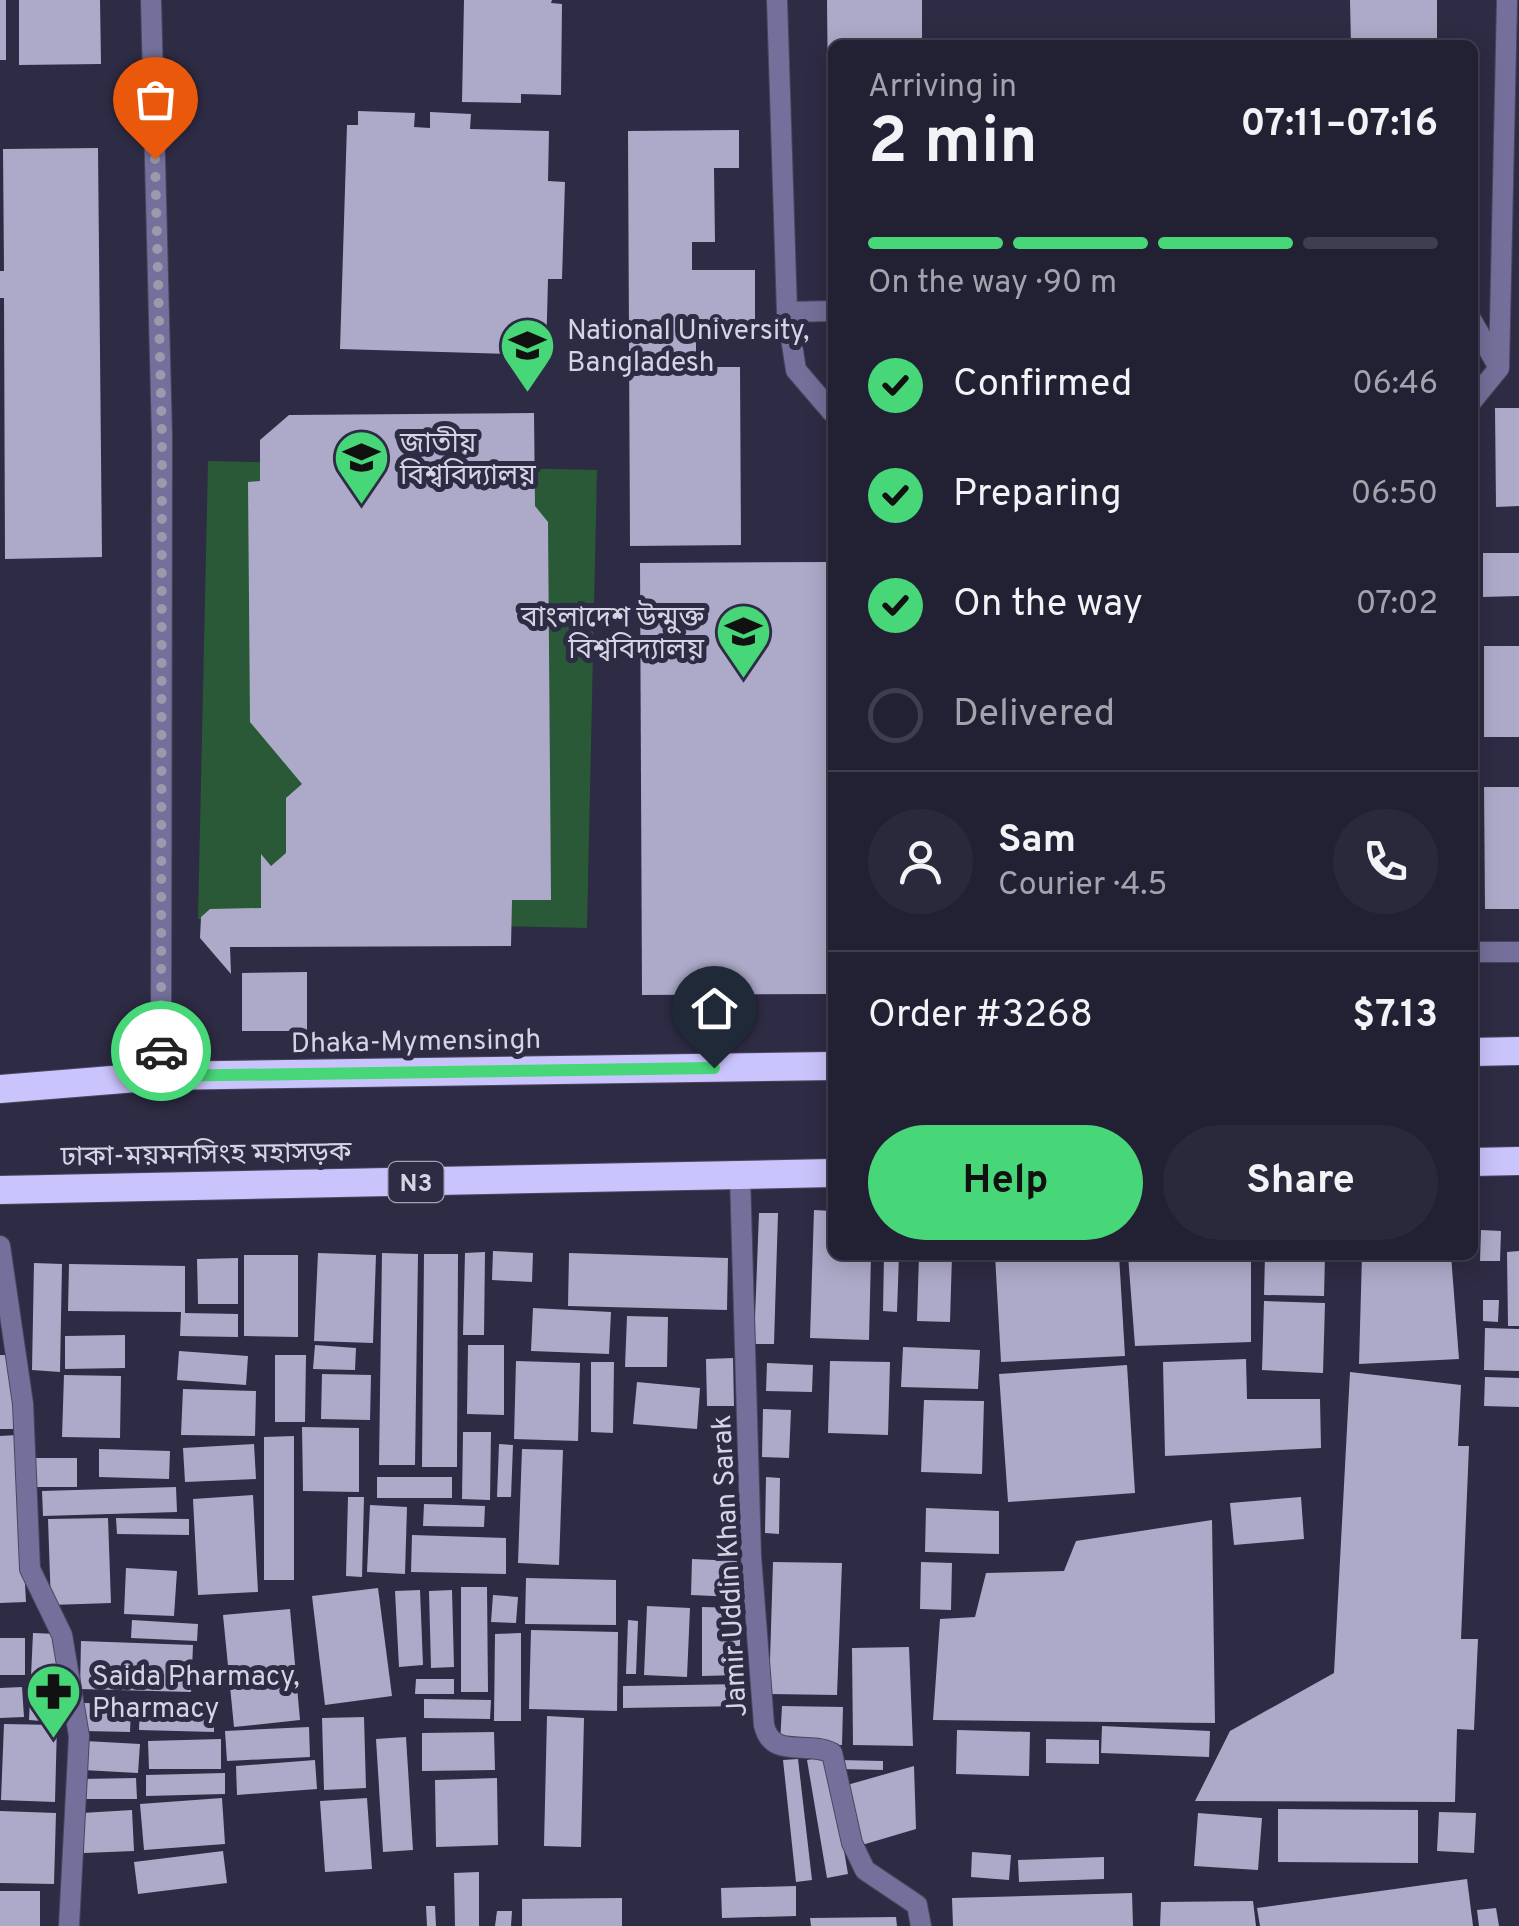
<!DOCTYPE html>
<html lang="en">
<head>
<meta charset="utf-8">
<style>
	body { margin:0; font-family:Overpass,"Noto Sans Bengali",sans-serif; background:#2a283b; color:#f1f3f6; height:100vh; display:flex; flex-direction:column; font-size:38px; white-space:nowrap }
	* { box-sizing:border-box; margin:0 }
	p { font-size:32px; color:#a2a3ac }
	.icon { flex:none; width:55px; height:55px; fill:none; stroke:currentColor; stroke-width:2; stroke-linecap:round; stroke-linejoin:round }
	.map { position:relative; flex:1; overflow:hidden }
	.panel { position:absolute; left:828px; top:40px; width:650px; height:1220px; display:flex; flex-direction:column; background:#222033; border-radius:15px; box-shadow:0 5px 25px #0003,0 0 0 2px #3f3e4e }
	.panel>* { flex:none }
	.pin { position:absolute; display:grid; place-items:center; width:85px; height:85px; color:#fff; margin:-102px -42px; border-radius:50% 50% 50% 0; rotate:-45deg; box-shadow:0 0 10px #0007 }
	.pin .icon { rotate:45deg }
	.courier { position:absolute; display:grid; place-items:center; width:100px; height:100px; margin:-50px; border:8px solid #47d779; border-radius:50%; background:#fff; color:#222; box-shadow:0 2px 12px #0007 }
	.headline em { font-style:normal; font-weight:700 }
	.headline div { display:flex; flex-direction:column-reverse }
	.headline { display:flex; align-items:center; justify-content:space-between; height:170px; padding:0 40px }
	h1 { font-size:65px; font-weight:700; line-height:75px }
	.bar { display:grid; grid-template-columns:repeat(4,1fr); gap:15px 10px; align-content:center; height:120px; padding:0 40px }
	.bar i { height:12px; border-radius:8px; background:#3f3e4e }
	.bar .selected { background:#47d779 }
	.bar p { grid-column:span 4 }
	.line { display:flex; align-items:center; gap:25px; padding:0 40px; border-top:2px solid #3f3e4e }
	.line div { flex:1 }
	.round { display:grid; place-items:center; flex:none; width:105px; height:105px; border-radius:52px; background:#2a283b }
	ol { padding:0 40px; list-style:none }
	li { display:flex; align-items:center; gap:30px; height:110px }
	li p { margin-inline-start:auto }
	li .icon { padding:10px; border-radius:50%; background:#47d779; color:#111; stroke-width:4 }
	li:last-child { color:#a2a3ac }
	li i { width:55px; height:55px; border:5px solid #3f3e4e; border-radius:50% }
	.button { display:flex; gap:20px; margin-top:auto; padding:20px 40px }
	.button a { flex:1; height:115px; border-radius:60px; background:#47d779; color:#111; font-size:40px; font-weight:700; line-height:115px; text-align:center }
	.button a+a { background:#2a283b; color:#f1f3f6 }
	.map>svg:first-child { display:block }
	.green { fill:#295936 }
	.building { fill:#adaac9 }
	.lines { fill:none; stroke-linecap:round; stroke-linejoin:round }
	.service-casing { stroke:#49465e; stroke-width:22 }
	.minor-casing { stroke:#49465e; stroke-width:22 }
	.trunk-casing { stroke:#49465e; stroke-width:30 }
	.service { stroke:#75709b; stroke-width:20 }
	.minor { stroke:#75709b; stroke-width:20 }
	.trunk { stroke:#cac4fc; stroke-width:28 }
	.done { stroke:#9b99ac; stroke-width:10; stroke-dasharray:0 18 }
	.route { stroke:#47d779; stroke-width:12 }
	.labels { text-anchor:middle; stroke-width:10; stroke-linejoin:round; paint-order:stroke }
	.shield { fill:#2e2b44; stroke:#a3a1b4; stroke-width:2.5 }
	.shield-label { font-size:25px; font-weight:bold; fill:#d5d4e4 }
	.poi-label { font-size:28px; fill:#d5d4e4; stroke:#2e2b44; text-anchor:start }
	.street-label { font-size:28px; fill:#d5d4e4; stroke:#2e2b44 }
</style>
</head>
<body>
<div class="map">
<svg width="1519" height="1926" viewBox="0 0 1519 1926">
	<rect width="100%" height="100%" fill="#2e2b44"/>
	<!-- green -->
	<polygon class="green" points="208,461 597,470 587,928 198,919"/>
	<!-- building -->
	<g class="building">
		<rect x="0" y="0" width="6" height="60"/>
		<polygon points="19,0 100,0 101,64 19,65"/>
		<polygon points="464,0 552,0 551,3 562,4 561,95 521,94 521,103 462,102"/>
		<polygon points="827,0 922,0 922,45 832,45 832,199 829,199"/>
		<polygon points="1350,0 1437,0 1437,45 1351,45"/>
		<polygon points="358,111 415,113 414,127 430,128 430,112 471,114 470,129 549,131 548,181 565,182 562,279 548,279 546,355 340,349 347,125 358,125"/>
		<polygon points="739,130 739,168 714,168 715,242 692,242 692,270 755,270 755,334 696,335 696,367 740,367 741,545 630,546 628,131"/>
		<polygon points="98,148 102,557 5,559 4,298 0,298 0,271 4,271 3,149"/>
		<polygon points="1495,408 1519,408 1519,506 1496,507"/>
		<polygon points="534,413 535,506 548,522 551,900 512,900 511,946 230,947 231,974 200,938 201,917 210,909 261,908 261,854 271,866 286,853 286,798 302,784 250,722 248,482 260,481 260,440 289,415"/>
		<polygon points="1483,553 1519,553 1519,596 1483,597"/>
		<polygon points="832,562 832,994 642,995 640,563"/>
		<rect x="1484" y="646" width="35" height="91"/>
		<polygon points="1484,787 1519,787 1519,909 1485,909"/>
		<polygon points="307,972 307,1031 242,1031 242,973"/>
		<polygon points="814,1210 832,1211 832,1255 871,1255 869,1340 810,1338"/>
		<polygon points="759,1213 778,1213 774,1344 754,1344"/>
		<polygon points="1481,1230 1501,1231 1500,1261 1480,1261"/>
		<polygon points="493,1251 533,1253 532,1282 492,1280"/>
		<polygon points="1519,1251 1519,1326 1508,1326 1507,1252"/>
		<polygon points="485,1252 484,1335 463,1335 465,1253"/>
		<polygon points="318,1253 376,1255 373,1343 314,1341"/>
		<polygon points="382,1253 418,1254 415,1465 379,1465"/>
		<polygon points="569,1253 728,1258 727,1310 568,1306"/>
		<polygon points="424,1254 458,1254 457,1467 422,1467"/>
		<polygon points="244,1255 298,1255 298,1337 244,1336"/>
		<polygon points="884,1255 899,1255 897,1312 883,1311"/>
		<polygon points="919,1255 952,1255 950,1322 917,1321"/>
		<polygon points="995,1255 1119,1255 1125,1356 1001,1362"/>
		<polygon points="1128,1255 1251,1255 1251,1342 1135,1346"/>
		<polygon points="1265,1255 1325,1255 1324,1296 1264,1295"/>
		<polygon points="1362,1255 1451,1255 1459,1359 1359,1364"/>
		<polygon points="238,1258 238,1304 198,1304 197,1259"/>
		<polygon points="34,1263 62,1264 60,1372 32,1370"/>
		<polygon points="69,1264 185,1266 185,1313 238,1314 238,1337 180,1336 181,1312 68,1311"/>
		<polygon points="1483,1300 1499,1300 1498,1322 1483,1321"/>
		<polygon points="1264,1301 1325,1303 1323,1373 1262,1370"/>
		<polygon points="533,1308 611,1312 609,1354 531,1351"/>
		<polygon points="627,1316 668,1317 667,1367 625,1367"/>
		<polygon points="1485,1328 1519,1329 1519,1371 1484,1370"/>
		<polygon points="125,1335 125,1368 65,1369 65,1336"/>
		<polygon points="315,1345 356,1348 355,1370 313,1369"/>
		<polygon points="468,1345 504,1345 504,1415 467,1414"/>
		<polygon points="903,1347 980,1350 978,1389 901,1387"/>
		<polygon points="179,1351 248,1356 246,1385 177,1380"/>
		<polygon points="0,1355 14,1355 15,1429 0,1429"/>
		<polygon points="275,1355 306,1355 305,1422 275,1422"/>
		<polygon points="733,1358 734,1406 707,1406 706,1359"/>
		<polygon points="1246,1359 1247,1399 1320,1399 1321,1448 1165,1456 1163,1362"/>
		<polygon points="516,1361 580,1363 578,1441 514,1439"/>
		<polygon points="830,1361 890,1362 888,1435 828,1433"/>
		<polygon points="591,1362 614,1362 613,1433 591,1432"/>
		<polygon points="767,1363 813,1365 812,1392 766,1391"/>
		<polygon points="1127,1365 1135,1493 1008,1502 999,1374"/>
		<polygon points="1350,1372 1461,1385 1458,1446 1469,1446 1461,1639 1478,1639 1474,1730 1457,1729 1455,1802 1195,1801 1230,1731 1334,1673"/>
		<polygon points="322,1374 371,1375 370,1420 321,1419"/>
		<polygon points="64,1375 121,1376 120,1438 62,1437"/>
		<polygon points="1485,1377 1519,1378 1519,1407 1484,1406"/>
		<polygon points="637,1382 700,1388 697,1429 633,1424"/>
		<polygon points="183,1389 256,1391 255,1436 181,1435"/>
		<polygon points="924,1400 984,1401 982,1474 921,1472"/>
		<polygon points="763,1409 791,1410 789,1458 762,1457"/>
		<polygon points="302,1427 359,1428 359,1492 303,1491"/>
		<polygon points="463,1432 491,1432 490,1500 462,1499"/>
		<polygon points="17,1435 26,1602 0,1603 0,1436"/>
		<polygon points="294,1436 294,1580 264,1580 264,1437"/>
		<polygon points="254,1444 256,1479 185,1482 183,1448"/>
		<polygon points="499,1444 513,1445 511,1497 497,1497"/>
		<polygon points="99,1449 170,1451 169,1479 99,1477"/>
		<polygon points="522,1449 563,1450 559,1565 518,1563"/>
		<rect x="36" y="1458" width="41" height="29"/>
		<rect x="377" y="1477" width="75" height="21"/>
		<polygon points="766,1477 780,1478 779,1534 765,1533"/>
		<polygon points="176,1487 177,1512 43,1516 42,1491"/>
		<polygon points="253,1495 258,1592 198,1595 193,1499"/>
		<polygon points="348,1497 364,1497 362,1577 346,1576"/>
		<polygon points="1301,1497 1304,1539 1234,1545 1230,1503"/>
		<polygon points="424,1504 485,1506 484,1527 423,1526"/>
		<polygon points="370,1505 407,1507 405,1574 367,1572"/>
		<polygon points="926,1508 999,1511 999,1554 925,1552"/>
		<polygon points="108,1518 111,1603 51,1605 48,1519"/>
		<polygon points="116,1518 189,1519 189,1535 117,1534"/>
		<polygon points="1212,1520 1215,1723 933,1720 940,1619 975,1617 986,1573 1064,1571 1076,1541"/>
		<polygon points="412,1535 506,1538 506,1574 411,1572"/>
		<polygon points="692,1559 737,1561 736,1597 691,1595"/>
		<polygon points="773,1562 842,1563 837,1695 769,1694"/>
		<polygon points="921,1562 952,1563 951,1610 920,1609"/>
		<polygon points="126,1568 177,1571 174,1616 124,1614"/>
		<polygon points="526,1578 616,1580 616,1625 525,1624"/>
		<polygon points="461,1587 487,1587 488,1692 461,1692"/>
		<polygon points="378,1588 392,1696 325,1705 312,1596"/>
		<polygon points="420,1590 423,1665 399,1667 395,1591"/>
		<polygon points="452,1590 454,1667 431,1668 429,1591"/>
		<polygon points="493,1595 518,1597 516,1623 491,1622"/>
		<polygon points="647,1606 690,1608 687,1677 644,1675"/>
		<polygon points="702,1607 740,1608 740,1675 702,1676"/>
		<polygon points="290,1609 300,1720 234,1727 223,1615"/>
		<polygon points="132,1620 198,1624 197,1641 131,1638"/>
		<polygon points="628,1620 638,1621 636,1674 626,1674"/>
		<polygon points="531,1630 618,1632 617,1711 529,1709"/>
		<polygon points="33,1633 58,1634 54,1722 29,1720"/>
		<polygon points="521,1633 521,1721 494,1721 495,1634"/>
		<rect x="0" y="1638" width="25" height="37"/>
		<polygon points="81,1641 193,1645 191,1692 80,1689"/>
		<polygon points="909,1647 913,1746 853,1745 852,1648"/>
		<polygon points="416,1679 454,1679 454,1694 415,1694"/>
		<polygon points="743,1684 743,1706 623,1708 623,1686"/>
		<polygon points="22,1687 24,1717 0,1718 0,1688"/>
		<polygon points="424,1699 491,1700 490,1719 424,1718"/>
		<polygon points="84,1703 131,1704 130,1732 84,1731"/>
		<polygon points="140,1703 214,1704 214,1732 139,1730"/>
		<polygon points="782,1706 843,1707 842,1745 780,1744"/>
		<polygon points="547,1716 584,1718 581,1847 544,1846"/>
		<polygon points="364,1717 366,1788 324,1790 322,1718"/>
		<polygon points="4,1724 57,1725 55,1802 1,1800"/>
		<polygon points="1102,1726 1210,1731 1209,1757 1101,1753"/>
		<polygon points="309,1727 310,1757 227,1761 225,1731"/>
		<polygon points="957,1730 1030,1732 1029,1776 956,1774"/>
		<polygon points="494,1732 495,1770 422,1771 422,1733"/>
		<polygon points="406,1737 413,1850 383,1852 376,1739"/>
		<polygon points="221,1739 221,1769 149,1769 148,1741"/>
		<polygon points="1046,1739 1099,1740 1099,1764 1046,1763"/>
		<polygon points="85,1741 140,1744 138,1773 83,1770"/>
		<polygon points="828,1756 848,1874 827,1878 807,1760"/>
		<polygon points="798,1759 812,1880 796,1882 783,1760"/>
		<polygon points="315,1760 317,1789 237,1795 236,1766"/>
		<polygon points="839,1760 883,1761 883,1770 839,1769"/>
		<polygon points="914,1766 916,1829 862,1845 847,1785"/>
		<polygon points="225,1773 225,1794 146,1796 146,1775"/>
		<polygon points="136,1778 137,1799 82,1799 81,1779"/>
		<polygon points="497,1778 498,1845 436,1847 435,1780"/>
		<polygon points="222,1798 225,1844 144,1850 140,1804"/>
		<polygon points="367,1798 372,1869 325,1872 320,1801"/>
		<polygon points="1278,1809 1418,1810 1418,1863 1278,1862"/>
		<polygon points="132,1810 134,1851 84,1853 82,1813"/>
		<polygon points="0,1811 56,1813 54,1884 0,1883"/>
		<polygon points="1439,1812 1476,1813 1474,1853 1437,1851"/>
		<polygon points="1198,1813 1262,1818 1258,1870 1194,1866"/>
		<polygon points="223,1851 227,1883 138,1894 134,1862"/>
		<polygon points="972,1852 1011,1855 1009,1880 971,1877"/>
		<polygon points="1104,1857 1104,1879 1019,1882 1018,1860"/>
		<polygon points="479,1872 479,1926 455,1926 454,1873"/>
		<polygon points="1467,1879 1473,1926 1260,1926 1257,1908"/>
		<polygon points="796,1886 796,1916 722,1918 721,1888"/>
		<rect x="0" y="1891" width="40" height="35"/>
		<polygon points="1132,1893 1133,1926 953,1926 952,1898"/>
		<polygon points="622,1898 622,1926 522,1926 522,1899"/>
		<polygon points="1253,1901 1256,1926 1160,1926 1161,1902"/>
		<polygon points="426,1906 435,1906 436,1926 427,1926"/>
		<polygon points="1496,1908 1499,1926 1479,1926 1477,1910"/>
		<polygon points="497,1911 512,1911 511,1926 495,1926"/>
		<polygon points="896,1917 897,1926 811,1926 810,1918"/>
	</g>
	<g class="lines">
		<defs>
			<g id="service">
				<polyline points="151,0 162,437 161,1076"/>
				<polyline points="777,0 787,312"/>
				<polyline points="832,311 787,312 796,370 832,412"/>
				<polyline points="1472,321 1498,366"/>
				<polyline points="1472,401 1499,368 1507,0"/>
				<polyline points="1472,952 1519,952"/>
			</g>
			<g id="minor">
				<path d="M740,1175L751,1556L764,1725C772,1760 807,1740 832,1753L852,1843L865,1870L917,1905L921,1926"/>
				<polyline points="0,1246 23,1404 30,1569 62,1635 79,1736 69,1926"/>
			</g>
			<g id="trunk">
				<polyline points="1472,1052 1519,1051"/>
				<polyline points="0,1089 161,1076 832,1066"/>
				<polyline points="1472,1162 1519,1161"/>
				<polyline points="0,1190 832,1173"/>
			</g>
		</defs>
		<!-- service casing -->
		<use href="#service" class="service-casing"/>
		<!-- minor casing -->
		<use href="#minor" class="minor-casing"/>
		<!-- trunk casing -->
		<use href="#trunk" class="trunk-casing"/>
		<!-- service -->
		<use href="#service" class="service"/>
		<!-- minor -->
		<use href="#minor" class="minor"/>
		<!-- trunk -->
		<use href="#trunk" class="trunk"/>
	</g>
	<g class="lines">
		<!-- done -->
		<polyline class="done" points="155,159 162,437 161,1051"/>
		<!-- route -->
		<polyline class="route" points="161,1051 160,1076 714,1068"/>
	</g>
	<!-- icons -->
	<defs>
		<symbol id="university-pin" viewBox="-11 -11 22 30"><path d="M0 17L-7.5 6A9.5 9.5 0 1 1 7.5 6Z" fill="#47d779" stroke="#2e2b44"/><path d="M0-5L7-2L0 1L-7-2ZM-4 1L0 2.5L4 1V4Q0 6-4 4Z" fill="#111"/></symbol>
		<symbol id="pharmacy-pin" viewBox="-11 -11 22 30"><path d="M0 17L-7.5 6A9.5 9.5 0 1 1 7.5 6Z" fill="#47d779" stroke="#2e2b44"/><path d="M-2-6h4v4h4v4h-4v4h-4v-4h-4v-4h4Z" fill="#111"/></symbol>
	</defs>
	<g fill-rule="evenodd">
		<use href="#university-pin" x="496" y="314" width="63" height="86"/>
		<use href="#university-pin" x="330" y="426" width="63" height="86"/>
		<use href="#university-pin" x="712" y="600" width="63" height="86"/>
		<use href="#pharmacy-pin" x="22" y="1660" width="63" height="86"/>
	</g>
	<g class="labels">
		<!-- shield labels -->
		<rect class="shield" x="388.5" y="1162" width="55" height="40" rx="8"/>
		<g class="shield-label">
			<text x="416" y="1191">N3</text>
		</g>
		<!-- poi labels -->
		<g class="poi-label">
			<text x="567" y="339">National University,<tspan x="567" dy="32">Bangladesh</tspan></text>
			<text x="400" y="452">জাতীয়<tspan x="400" dy="32">বিশ্ববিদ্যালয়</tspan></text>
			<text x="704" y="626" text-anchor="end">বাংলাদেশ উন্মুক্ত<tspan x="704" dy="32">বিশ্ববিদ্যালয়</tspan></text>
			<text x="92" y="1685">Saida Pharmacy,<tspan x="92" dy="32">Pharmacy</tspan></text>
		</g>
		<!-- street labels -->
		<g class="street-label">
			<text transform="translate(416 1040) rotate(-1)" y="10">Dhaka-Mymensingh</text>
			<text transform="translate(206 1153) rotate(-1)" y="10">ঢাকা-ময়মনসিংহ মহাসড়ক</text>
			<text transform="translate(728 1566) rotate(-93)" y="10">Jamir Uddin Khan Sarak</text>
		</g>
	</g>
</svg>
<div class="pin" style="left:155px;top:159px;background:#ea580c"><svg class="icon" aria-label="bag" viewBox="0 0 24 24"><path d="M5 8h14l-1 12H6zM9 8a3 3 0 0 1 6 0"/></svg></div>
<div class="pin" style="left:714px;top:1068px;background:#1f2937"><svg class="icon" aria-label="home" viewBox="0 0 24 24"><path d="M3 11l9-7 9 7M6 9v11h12V9"/></svg></div>
<div class="courier" style="left:161px;top:1051px"><svg class="icon" aria-label="car" viewBox="0 0 24 24"><path d="M5 17H2v-5l4-1 3-4h7l3 4 3 1v5h-3M9 17h6M6 11h13"/><circle cx="7" cy="17" r="2"/><circle cx="17" cy="17" r="2"/></svg></div>
<section class="panel">
<div class="headline"><div><h1>2 min</h1><p>Arriving in</p></div><em>07:11–07:16</em></div>
<div class="bar"><i class="selected"></i><i class="selected"></i><i class="selected"></i><i></i><p>On the way · 90 m</p></div>
<ol>
<li><svg class="icon" aria-label="check" viewBox="0 0 24 24"><path d="M5 12l5 5 9-10"/></svg>Confirmed<p>06:46</p></li>
<li><svg class="icon" aria-label="check" viewBox="0 0 24 24"><path d="M5 12l5 5 9-10"/></svg>Preparing<p>06:50</p></li>
<li><svg class="icon" aria-label="check" viewBox="0 0 24 24"><path d="M5 12l5 5 9-10"/></svg>On the way<p>07:02</p></li>
<li><i></i>Delivered</li>
</ol>
<div class="line" style="height:180px"><a class="round"><svg class="icon" aria-label="person" viewBox="0 0 24 24"><circle cx="12" cy="8" r="4"/><path d="M4 21q1-7 8-7t8 7"/></svg></a><div><b>Sam</b><p>Courier · 4.5</p></div><a class="round"><svg class="icon" aria-label="phone" viewBox="0 0 24 24"><path d="M5 4h4l2 5-3 2q2 4 5 5l2-3 5 2v4C11 20 4 13 5 4z"/></svg></a></div>
<div class="line" style="height:130px"><div>Order #3268</div><b>$7.13</b></div>
<div class="button"><a>Help</a><a>Share</a></div>
</section>
</div>
</body>
</html>
